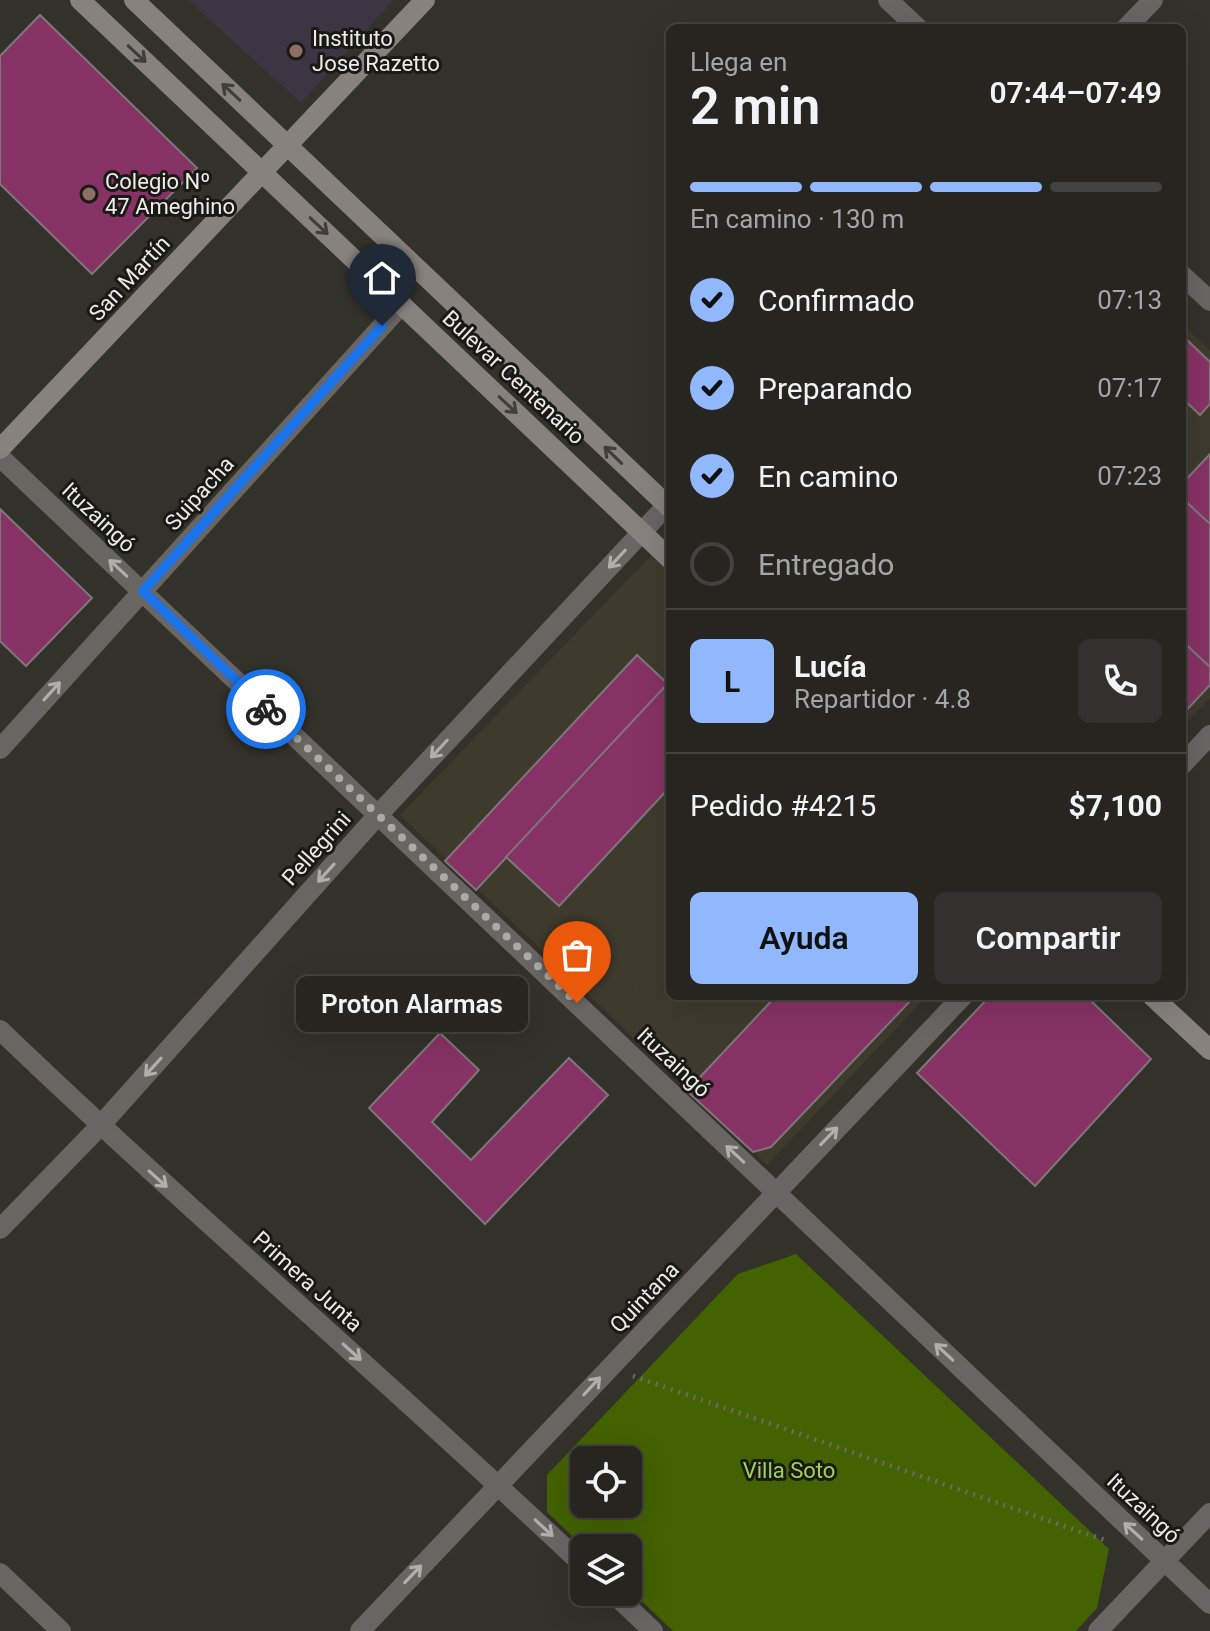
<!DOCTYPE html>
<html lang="es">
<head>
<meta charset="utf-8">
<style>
	body { margin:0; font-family:Roboto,sans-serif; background:#32312d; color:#f1f3f6; height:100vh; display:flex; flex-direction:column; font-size:30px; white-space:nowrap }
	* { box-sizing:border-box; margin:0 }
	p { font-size:26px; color:#a4a5a5 }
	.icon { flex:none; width:44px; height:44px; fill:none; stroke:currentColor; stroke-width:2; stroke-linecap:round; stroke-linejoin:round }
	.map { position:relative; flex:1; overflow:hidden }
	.details { position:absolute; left:666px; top:24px; width:520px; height:976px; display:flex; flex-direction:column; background:#262520; border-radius:12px; box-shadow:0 8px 32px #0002,0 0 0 2px #42423e }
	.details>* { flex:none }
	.tools { position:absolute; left:570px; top:1446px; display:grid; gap:16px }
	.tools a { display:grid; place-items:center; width:72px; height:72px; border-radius:12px; background:#262520; box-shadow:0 8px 32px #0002,0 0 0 2px #42423e; font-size:40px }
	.pin { position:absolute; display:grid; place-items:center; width:68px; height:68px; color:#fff; margin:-82px -34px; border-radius:50% 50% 50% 0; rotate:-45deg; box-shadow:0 0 8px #0007 }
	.pin .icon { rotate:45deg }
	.courier { position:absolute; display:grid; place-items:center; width:80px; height:80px; margin:-40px; border:6px solid #1a73e8; border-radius:50%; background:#fff; color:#222; box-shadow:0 2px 10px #0007 }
	.bubble { position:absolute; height:56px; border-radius:12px; background:#262520; box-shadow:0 8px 32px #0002,0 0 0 2px #42423e; font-size:26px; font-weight:600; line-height:56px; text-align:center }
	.head em { font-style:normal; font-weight:600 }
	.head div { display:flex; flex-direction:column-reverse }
	.head { display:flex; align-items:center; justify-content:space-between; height:136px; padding:0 24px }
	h1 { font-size:52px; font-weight:600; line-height:60px }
	.bar { display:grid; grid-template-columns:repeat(4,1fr); gap:12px 8px; align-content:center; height:96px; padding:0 24px }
	.bar i { height:10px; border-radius:6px; background:#42423e }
	.bar .on { background:#91b8fd }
	.bar p { grid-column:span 4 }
	.line { display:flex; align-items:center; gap:20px; padding:0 24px; border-top:2px solid #42423e }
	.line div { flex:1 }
	.round { display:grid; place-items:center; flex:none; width:84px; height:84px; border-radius:12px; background:#32312d }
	ol { padding:0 24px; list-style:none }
	li { display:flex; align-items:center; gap:24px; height:88px }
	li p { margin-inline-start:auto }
	li .icon { padding:8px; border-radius:50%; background:#91b8fd; color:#111; stroke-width:4 }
	li:last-child { color:#a4a5a5 }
	li i { width:44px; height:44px; border:4px solid #42423e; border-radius:50% }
	.primary-button { display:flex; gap:16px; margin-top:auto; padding:16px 24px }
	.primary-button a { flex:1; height:92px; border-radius:12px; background:#91b8fd; color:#111; font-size:32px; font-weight:600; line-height:92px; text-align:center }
	.primary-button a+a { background:#32312d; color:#f1f3f6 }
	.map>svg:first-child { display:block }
	.built { fill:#3e3b2d }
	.education { fill:#3d3444 }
	.green { fill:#436200; fill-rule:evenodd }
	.building { fill:#863264; stroke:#7f767b; stroke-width:2 }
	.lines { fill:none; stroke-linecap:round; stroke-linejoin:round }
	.path { stroke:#6b6a64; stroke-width:5; stroke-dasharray:2 6; stroke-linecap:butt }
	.minor { stroke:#686563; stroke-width:20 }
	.secondary { stroke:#87827e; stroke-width:20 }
	.oneway { stroke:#403e3a }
	.oneway2 { stroke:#b1afab }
	.done { stroke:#abaaa4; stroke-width:8; stroke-dasharray:0 14.4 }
	.route { stroke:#1a73e8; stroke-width:10 }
	.education-dot { fill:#8d6e63; stroke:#191916; stroke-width:3 }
	.labels { text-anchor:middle; stroke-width:6; stroke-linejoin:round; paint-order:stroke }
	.poi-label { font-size:22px; fill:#ecebe6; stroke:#191916; text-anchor:start }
	.street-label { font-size:22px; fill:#ecebe6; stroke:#191916 }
	.park-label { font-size:22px; fill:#a0d159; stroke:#191916 }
</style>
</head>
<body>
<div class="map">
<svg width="1210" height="1631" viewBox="0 0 1210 1631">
	<rect width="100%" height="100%" fill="#32312a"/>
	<!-- built -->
	<g class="built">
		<polygon points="1182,324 1210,350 1210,698 1182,727"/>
		<polygon points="670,536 670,996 927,996 767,1165 400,815"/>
	</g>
	<!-- education -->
	<polygon class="education" points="188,0 393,0 301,103"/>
	<!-- green -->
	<path class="green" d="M796,1254L1109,1549L1097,1608L1076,1631H673L628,1588V1548H585L547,1512V1475L738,1274ZM584,1460H628V1504H584Z"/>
	<!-- building -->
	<g class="building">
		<polygon points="40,15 197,168 92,274 0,184 0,56"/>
		<polygon points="1182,335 1210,362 1210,404 1200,415 1182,398"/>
		<polygon points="1210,454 1210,524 1182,498 1182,484"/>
		<polygon points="1182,498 1210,524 1210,667 1182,641"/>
		<polygon points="0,509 92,598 26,666 0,641"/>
		<polygon points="1182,641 1210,667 1210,685 1182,715"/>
		<polygon points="637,655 668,684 476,890 445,861"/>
		<polygon points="670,681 670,787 559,906 506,857"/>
		<polygon points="776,996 915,996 771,1147 753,1152 687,1091"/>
		<polygon points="990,996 1086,996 1151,1059 1035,1186 917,1073"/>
		<polygon points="440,1033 479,1070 432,1122 471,1160 569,1058 608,1095 485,1224 369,1108"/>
	</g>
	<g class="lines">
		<!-- path -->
		<polyline class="path" points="633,1376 1107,1541"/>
		<!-- minor -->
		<g class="minor">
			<polyline points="888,0 918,28"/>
			<polyline points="1126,28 1153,0"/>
			<polyline points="1182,275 1210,301"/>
			<polyline points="0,457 1210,1604"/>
			<polyline points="0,749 402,304"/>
			<polyline points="1182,765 1210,735"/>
			<path d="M0,1030C191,1213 392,1384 584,1566"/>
			<polyline points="0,1229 100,1126 378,815 670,502"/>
			<polyline points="0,1573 61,1631"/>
			<polyline points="612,1592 653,1631"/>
			<polyline points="360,1631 963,996"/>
			<polyline points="1098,1631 1210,1513"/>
		</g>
		<!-- secondary -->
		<g class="secondary">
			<polyline points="80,0 670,559"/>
			<polyline points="134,0 670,508"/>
			<polyline points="0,449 425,0"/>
			<polyline points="1152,996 1210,1050"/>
		</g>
	</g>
	<!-- one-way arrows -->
	<defs><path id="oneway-shaft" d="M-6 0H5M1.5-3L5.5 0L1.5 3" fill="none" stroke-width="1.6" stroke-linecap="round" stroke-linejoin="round" transform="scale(2)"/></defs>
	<g class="oneway">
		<use href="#oneway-shaft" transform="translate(137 54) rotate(43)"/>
		<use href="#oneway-shaft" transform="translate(231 92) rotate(-137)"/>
		<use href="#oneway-shaft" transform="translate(319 226) rotate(43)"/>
		<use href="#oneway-shaft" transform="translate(508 405) rotate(43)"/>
		<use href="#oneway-shaft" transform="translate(613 455) rotate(-136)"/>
	</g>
	<g class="oneway2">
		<use href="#oneway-shaft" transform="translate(617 559) rotate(133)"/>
		<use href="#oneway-shaft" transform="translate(118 568) rotate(-137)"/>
		<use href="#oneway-shaft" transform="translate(52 691) rotate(-48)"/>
		<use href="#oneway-shaft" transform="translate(439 749) rotate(133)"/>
		<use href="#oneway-shaft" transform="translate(326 873) rotate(132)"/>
		<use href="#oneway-shaft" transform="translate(153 1067) rotate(132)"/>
		<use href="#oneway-shaft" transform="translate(829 1136) rotate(-46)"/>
		<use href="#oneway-shaft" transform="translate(735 1154) rotate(-137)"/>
		<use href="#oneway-shaft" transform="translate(158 1179) rotate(42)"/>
		<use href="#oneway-shaft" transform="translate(352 1352) rotate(42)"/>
		<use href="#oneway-shaft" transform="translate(944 1352) rotate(-137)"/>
		<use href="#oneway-shaft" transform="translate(592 1386) rotate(-47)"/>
		<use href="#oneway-shaft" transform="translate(544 1528) rotate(43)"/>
		<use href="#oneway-shaft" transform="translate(1133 1531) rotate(-137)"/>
		<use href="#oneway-shaft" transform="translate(413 1574) rotate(-46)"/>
	</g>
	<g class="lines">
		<!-- done -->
		<polyline class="done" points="266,709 577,1003"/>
		<!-- route -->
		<polyline class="route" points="266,709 143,591 382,326"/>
	</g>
	<!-- markers -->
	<g class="education-dot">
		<circle cx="296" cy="51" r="8"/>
		<circle cx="89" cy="194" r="8"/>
	</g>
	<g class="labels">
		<!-- poi labels -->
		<g class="poi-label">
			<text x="312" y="46">Instituto<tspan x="312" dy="25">Jose Razetto</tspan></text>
			<text x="105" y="189">Colegio Nº<tspan x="105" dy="25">47 Ameghino</tspan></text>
		</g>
		<!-- street labels -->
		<g class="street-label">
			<text transform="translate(129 278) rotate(-47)" y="8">San Martín</text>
			<text transform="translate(514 377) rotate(43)" y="8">Bulevar Centenario</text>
			<text transform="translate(199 493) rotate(-48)" y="8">Suipacha</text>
			<text transform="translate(99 517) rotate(43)" y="8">Ituzaingó</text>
			<text transform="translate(316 848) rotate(-48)" y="8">Pellegrini</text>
			<text transform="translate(674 1062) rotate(43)" y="8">Ituzaingó</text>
			<text transform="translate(308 1281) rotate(42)" y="8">Primera Junta</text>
			<text transform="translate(644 1297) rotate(-46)" y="8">Quintana</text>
			<text transform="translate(1144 1508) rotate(43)" y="8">Ituzaingó</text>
		</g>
		<!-- park labels -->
		<g class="park-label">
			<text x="789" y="1478">Villa Soto</text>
		</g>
	</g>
</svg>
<div class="tools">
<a><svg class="icon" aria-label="locate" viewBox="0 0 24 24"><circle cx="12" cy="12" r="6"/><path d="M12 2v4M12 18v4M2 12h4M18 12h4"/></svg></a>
<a><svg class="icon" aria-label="layers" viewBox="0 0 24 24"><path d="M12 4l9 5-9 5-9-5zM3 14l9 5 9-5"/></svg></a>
</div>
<div class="pin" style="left:577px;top:1003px;background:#ea580c"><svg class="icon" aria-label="bag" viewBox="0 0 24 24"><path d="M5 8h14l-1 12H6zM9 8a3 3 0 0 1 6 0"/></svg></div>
<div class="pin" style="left:382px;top:326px;background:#1f2937"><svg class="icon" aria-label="home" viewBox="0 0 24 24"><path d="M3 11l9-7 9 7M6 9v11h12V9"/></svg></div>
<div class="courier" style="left:266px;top:709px"><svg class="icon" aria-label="bike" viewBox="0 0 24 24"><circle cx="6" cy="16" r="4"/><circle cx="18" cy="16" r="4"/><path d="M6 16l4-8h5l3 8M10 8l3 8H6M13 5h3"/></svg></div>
<div class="bubble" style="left:296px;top:976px;width:232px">Proton Alarmas</div>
<section class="details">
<div class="head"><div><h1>2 min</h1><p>Llega en</p></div><em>07:44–07:49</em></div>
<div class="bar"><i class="on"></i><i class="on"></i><i class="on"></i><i></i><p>En camino · 130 m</p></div>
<ol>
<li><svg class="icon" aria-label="check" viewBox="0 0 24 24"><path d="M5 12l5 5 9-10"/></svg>Confirmado<p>07:13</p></li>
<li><svg class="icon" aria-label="check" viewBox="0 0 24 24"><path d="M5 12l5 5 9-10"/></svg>Preparando<p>07:17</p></li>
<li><svg class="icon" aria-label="check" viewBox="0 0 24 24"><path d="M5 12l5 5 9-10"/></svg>En camino<p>07:23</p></li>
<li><i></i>Entregado</li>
</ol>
<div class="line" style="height:144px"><b class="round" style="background:#91b8fd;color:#111">L</b><div><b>Lucía</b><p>Repartidor · 4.8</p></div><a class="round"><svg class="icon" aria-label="phone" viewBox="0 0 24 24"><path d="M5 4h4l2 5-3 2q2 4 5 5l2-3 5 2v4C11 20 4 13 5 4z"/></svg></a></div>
<div class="line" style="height:104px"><div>Pedido #4215</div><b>$7,100</b></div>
<div class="primary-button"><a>Ayuda</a><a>Compartir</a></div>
</section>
</div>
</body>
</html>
